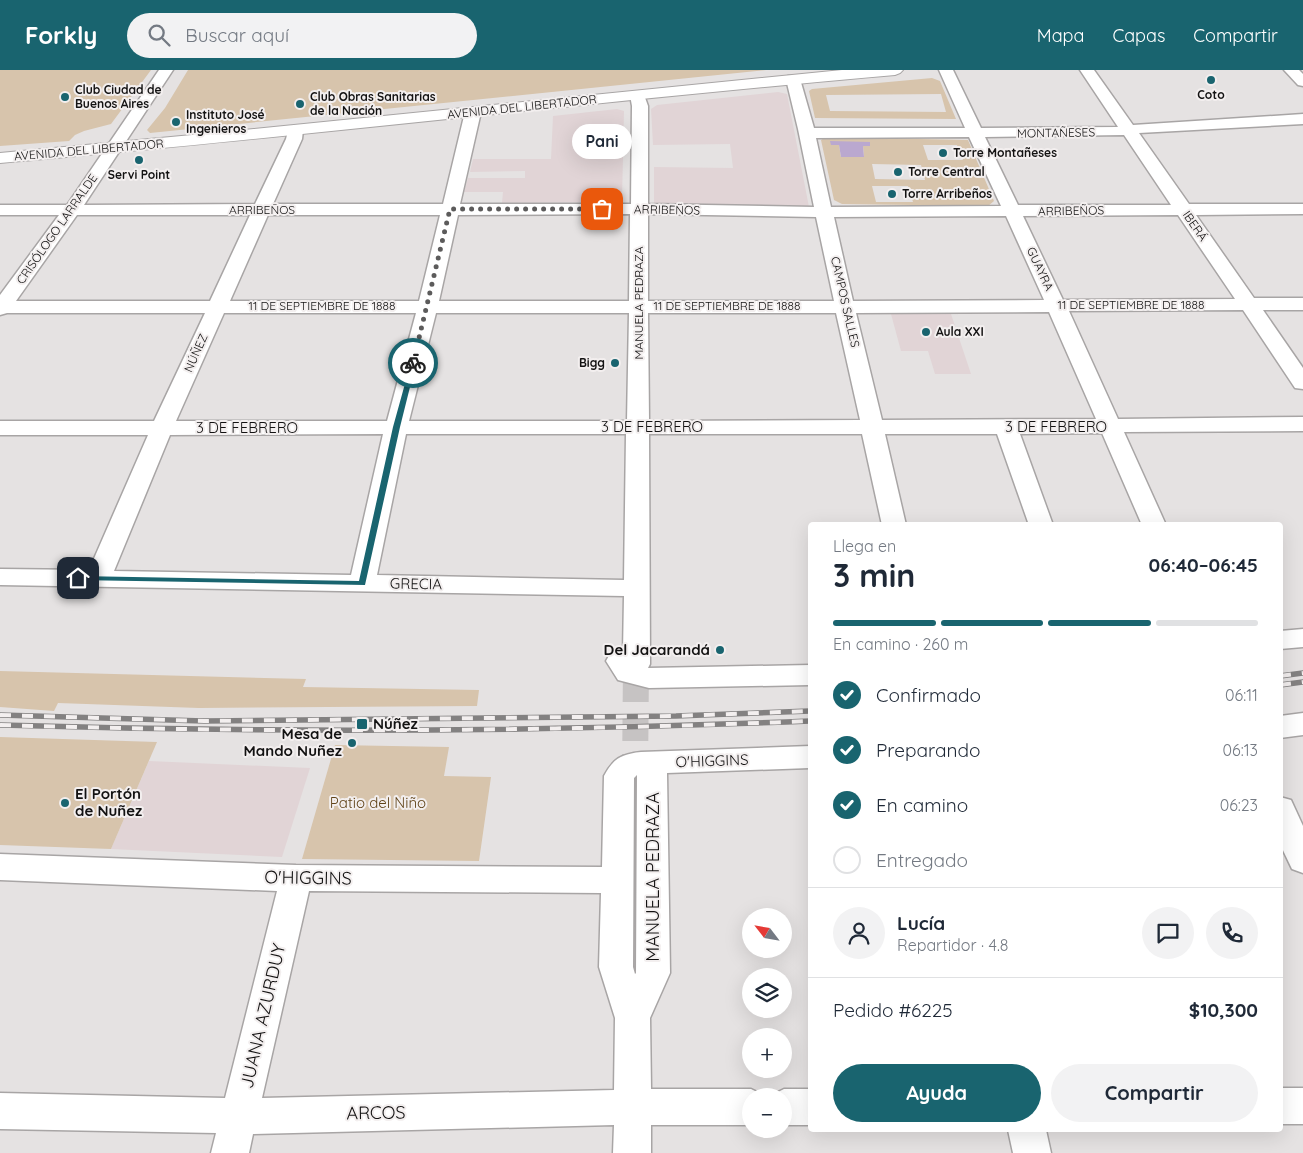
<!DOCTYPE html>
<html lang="es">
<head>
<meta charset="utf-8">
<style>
	body { margin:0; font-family:Quicksand,sans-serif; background:#f2f2f3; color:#1f2937; height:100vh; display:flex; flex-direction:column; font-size:19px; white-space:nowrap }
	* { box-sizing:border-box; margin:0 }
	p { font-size:16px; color:#747a83 }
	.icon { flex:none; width:28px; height:28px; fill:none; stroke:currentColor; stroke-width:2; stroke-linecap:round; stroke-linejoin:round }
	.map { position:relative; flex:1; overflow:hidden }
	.side { position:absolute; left:808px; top:452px; width:475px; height:610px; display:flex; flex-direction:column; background:#fff; border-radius:5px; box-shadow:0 5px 20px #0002 }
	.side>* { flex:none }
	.needle { width:32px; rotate:301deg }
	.buttons { position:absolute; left:742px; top:838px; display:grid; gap:10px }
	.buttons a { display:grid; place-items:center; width:50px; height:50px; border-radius:50%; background:#fff; box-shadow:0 5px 20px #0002; font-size:25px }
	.pin { position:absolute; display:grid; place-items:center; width:42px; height:42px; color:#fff; margin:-21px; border-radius:10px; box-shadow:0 2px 8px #0006 }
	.courier { position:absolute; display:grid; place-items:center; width:50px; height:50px; margin:-25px; border:4px solid #19646f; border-radius:50%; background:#fff; color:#222; box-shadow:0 1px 6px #0007 }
	.bubble { position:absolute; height:35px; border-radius:18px; background:#fff; box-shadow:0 5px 20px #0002; font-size:16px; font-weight:700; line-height:35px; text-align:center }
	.headline em { font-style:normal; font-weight:700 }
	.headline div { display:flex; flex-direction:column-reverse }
	.headline { display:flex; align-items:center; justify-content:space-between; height:85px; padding:0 25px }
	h1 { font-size:32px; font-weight:700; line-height:38px }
	.bar { display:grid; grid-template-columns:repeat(4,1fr); gap:8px 5px; align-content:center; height:60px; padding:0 25px }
	.bar i { height:6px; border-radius:4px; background:#e0e1e3 }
	.bar .selected { background:#19646f }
	.bar p { grid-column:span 4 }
	.line { display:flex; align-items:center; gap:12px; padding:0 25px; border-top:1px solid #e0e1e3 }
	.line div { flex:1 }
	.round { display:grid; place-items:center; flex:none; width:52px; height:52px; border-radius:26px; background:#f2f2f3 }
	ol { padding:0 25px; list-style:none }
	li { display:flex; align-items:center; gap:15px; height:55px }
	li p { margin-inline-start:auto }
	li .icon { padding:5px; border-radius:50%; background:#19646f; color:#fff; stroke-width:4 }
	li:last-child { color:#747a83 }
	li i { width:28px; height:28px; border:2px solid #e0e1e3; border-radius:50% }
	.cta { display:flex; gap:10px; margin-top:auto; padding:10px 25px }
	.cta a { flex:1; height:58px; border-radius:30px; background:#19646f; color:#fff; font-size:20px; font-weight:700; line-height:58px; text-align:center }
	.cta a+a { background:#f2f2f3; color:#1f2937 }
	header { display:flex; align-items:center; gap:30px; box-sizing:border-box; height:70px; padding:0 25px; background:#19646f; color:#fff }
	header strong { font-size:24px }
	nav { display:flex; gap:28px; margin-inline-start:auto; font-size:18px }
	.search { width:350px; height:45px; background:#f2f2f3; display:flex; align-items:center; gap:12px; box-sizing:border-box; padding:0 18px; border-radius:28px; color:#747a83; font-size:19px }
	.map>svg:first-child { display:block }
	.built { fill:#e1d4d6 }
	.green { fill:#d7c4ac; fill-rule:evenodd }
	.water { fill:#baa8cf }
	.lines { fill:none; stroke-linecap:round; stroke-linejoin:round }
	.minor-tunnel-far1 { stroke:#c6c3c3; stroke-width:26; stroke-dasharray:26 13; stroke-linecap:butt }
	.minor-tunnel { stroke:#c6c3c3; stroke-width:34; stroke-dasharray:34 17; stroke-linecap:butt }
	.minor-casing { stroke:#a8a5a5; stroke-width:3 }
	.major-casing { stroke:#a8a5a5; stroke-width:2 }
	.minor { fill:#fff; fill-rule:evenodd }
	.major { fill:#fff; fill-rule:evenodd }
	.rail-casing { stroke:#838181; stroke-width:5.5 }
	.rail { stroke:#f3efef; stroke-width:4; stroke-dasharray:11; stroke-linecap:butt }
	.route { fill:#19646f }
	.done { stroke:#5c5b5b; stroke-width:5; stroke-dasharray:0 9 }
	.poi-dot { fill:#19646f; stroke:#f3efef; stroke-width:2 }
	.labels { text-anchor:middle; stroke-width:4; stroke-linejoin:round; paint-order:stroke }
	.far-poi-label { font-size:12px; font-weight:bold; fill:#131212; stroke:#f3efef; text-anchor:start }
	.far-street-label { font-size:12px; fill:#131212; stroke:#f3efef }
	.street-label { font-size:15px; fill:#131212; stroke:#f3efef }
	.poi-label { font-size:15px; font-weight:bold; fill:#131212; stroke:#f3efef; text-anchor:end }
	.park-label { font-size:15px; fill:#604318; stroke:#f3efef }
	.near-street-label { font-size:18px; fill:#131212; stroke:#f3efef }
</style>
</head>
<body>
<header>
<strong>Forkly</strong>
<div class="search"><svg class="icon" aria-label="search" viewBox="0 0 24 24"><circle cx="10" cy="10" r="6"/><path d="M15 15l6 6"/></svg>Buscar aquí</div>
<nav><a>Mapa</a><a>Capas</a><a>Compartir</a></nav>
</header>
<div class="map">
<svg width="1303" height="1083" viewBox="0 0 1303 1083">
	<rect width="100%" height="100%" fill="#e5e2e2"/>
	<!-- built -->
	<g class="built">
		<polygon points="778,22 787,24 809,137 654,133 654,97 733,98 730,74 653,75 651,39 657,35"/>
		<polygon points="617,39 624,41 622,130 617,132 502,133 503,122 464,122 468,108 525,108 525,101 470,102 473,89 551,89 553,46"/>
		<polygon points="891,244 951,244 971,304 935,304 928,281 901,281"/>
		<polygon points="149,691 310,698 282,787 111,779"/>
	</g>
	<!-- green -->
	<g class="green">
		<polygon points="0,0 151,0 111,54 84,61 75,65 69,71 0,76"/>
		<polygon points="188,0 766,0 150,63 147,60 165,38"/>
		<path d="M932,8L940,11L956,49L815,48L809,21L812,19ZM941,24L946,42L830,41L826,25Z"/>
		<path d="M826,67L968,70L994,131L988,136L842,134L834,130L821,70ZM839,75L869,76H863L864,86L841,87ZM923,75H957L963,90H928ZM872,94L921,95L925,110L875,109ZM872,116H908L913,132H876Z"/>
		<polygon points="0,601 306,609 303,617 479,620 477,636 199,638 58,633 54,641 0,637"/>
		<polygon points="0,667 157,672 111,779 0,775"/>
		<polygon points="335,675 449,677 444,706 491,707 479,791 302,789"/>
	</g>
	<!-- water -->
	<polygon class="water" points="830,71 870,72 870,76 863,76 864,87 841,87 839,75 831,75"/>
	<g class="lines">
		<!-- minor-tunnel-far1 -->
		<polyline class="minor-tunnel-far1" points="635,710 636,594"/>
		<!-- minor-tunnel -->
		<polyline class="minor-tunnel" points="635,711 635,709"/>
		<defs>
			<g id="minor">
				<path d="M159,0H173L84,135L255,134L286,69L289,57H301L303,60L302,69L273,134H443L465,42L468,39H478L481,42L460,134H631L632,36L630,25L633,22H643L648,36V134L814,137L798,59L786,9L788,6H798L800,9L814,58H965L939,0H953L981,58L1118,57L1080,0H1094L1133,55L1303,44V54L1139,63L1189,134H1303V144L1196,145L1254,228H1303V240H1263L1303,298V319L1295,318L1243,240L1069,241L1118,349L1303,347V361L1124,362L1166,455H1142L1102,363L1020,364L1053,455H1029L997,364H885L906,455H882L862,364H649L650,594L648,598L810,595V615L649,618L618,610L606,591L610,584L623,582L624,526L0,515V499L89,500L148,365H0V351H154L205,243H7L0,245V225L59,145H0V135H67ZM1124,65L1171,135H1018L985,67ZM969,67L1001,136L831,137L816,68ZM630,144L629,231H439L458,145ZM648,144L816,147L834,231H648ZM77,145H250L210,231H16ZM268,145H440L419,231H230ZM1178,145L1235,229L1063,230L1023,146ZM1006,146L1044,230L853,231L834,147ZM1049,242L1096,349L882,350L856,243ZM224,243H416L387,351H176ZM436,243H629L627,351H409ZM648,243H836L860,350L649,351ZM383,364L351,505L114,501L170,365ZM406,364H626L624,510L377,505Z"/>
				<polygon points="1284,0 1299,0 1303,4 1303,16 1298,15"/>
				<polygon points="1303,559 1303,577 1280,579 1280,561"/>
				<polygon points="1303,643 1303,665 1280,668 1280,646"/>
				<path d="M810,676V698L667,703L670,903L650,948L651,1019H751L765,1026H751V1055H651V1083H613L614,1055L253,1064L249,1083H211L216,1063L0,1059V1023L225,1028L277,821L0,810V784L296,795L602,797L604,706C613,689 621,684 641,682ZM637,705L636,903L635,904L633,897L634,708ZM309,821L601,823L599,897L615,948L614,1020L262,1028Z"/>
				<polygon points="1280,727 1291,730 1303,756 1303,803 1292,799 1280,774"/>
				<rect x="1280" y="1018" width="23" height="36"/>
				<polygon points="784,1019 810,1019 810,1055 784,1055 784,1026 770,1026"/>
				<polygon points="1008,1060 1046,1060 1051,1083 1013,1083"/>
			</g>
			<path id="major" d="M842,0H903L900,3L895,5C596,31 299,67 0,93V83L224,62Z"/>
		</defs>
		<!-- minor casing -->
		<use href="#minor" class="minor-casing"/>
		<!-- major casing -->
		<use href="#major" class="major-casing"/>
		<!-- minor -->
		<use href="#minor" class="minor"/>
		<!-- major -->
		<use href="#major" class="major"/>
		<defs>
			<g id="rail">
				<polyline points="1280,606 1303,603"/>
				<polyline points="1280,615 1303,612"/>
				<polyline points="0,645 204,651 676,646 810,641"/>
				<path d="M0,655C270,663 540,662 810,651"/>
			</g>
		</defs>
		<!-- rail casing -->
		<use href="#rail" class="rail-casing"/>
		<!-- rail -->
		<use href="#rail" class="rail"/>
	</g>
	<!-- route -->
	<polygon class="route" points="411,292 416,293 400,357 365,515 76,510 74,508 78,506 359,511 393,357"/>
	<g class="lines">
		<!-- done -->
		<polyline class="done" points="413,293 450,139 602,139"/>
	</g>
	<!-- markers -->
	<g class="poi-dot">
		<circle cx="1211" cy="10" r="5"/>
		<circle cx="65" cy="27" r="5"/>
		<circle cx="300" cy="34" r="5"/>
		<circle cx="176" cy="52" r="5"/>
		<circle cx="943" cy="83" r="5"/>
		<circle cx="139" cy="90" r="5"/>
		<circle cx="898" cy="102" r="5"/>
		<circle cx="892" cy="124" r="5"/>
		<circle cx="926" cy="262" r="5"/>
		<circle cx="615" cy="293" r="5"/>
		<circle cx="720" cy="580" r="5"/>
		<rect x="356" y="648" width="12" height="12" rx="2.5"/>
		<circle cx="352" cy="673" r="5"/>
		<circle cx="65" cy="733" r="5"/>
	</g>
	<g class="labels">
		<!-- far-poi labels -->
		<g class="far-poi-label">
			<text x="75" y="24">Club Ciudad de<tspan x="75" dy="14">Buenos Aires</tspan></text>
			<text x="1211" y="29" text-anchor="middle">Coto</text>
			<text x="310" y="31">Club Obras Sanitarias<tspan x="310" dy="14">de la Nación</tspan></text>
			<text x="186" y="49">Instituto José<tspan x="186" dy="14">Ingenieros</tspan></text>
			<text x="953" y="87">Torre Montañeses</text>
			<text x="908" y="106">Torre Central</text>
			<text x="139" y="109" text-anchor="middle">Servi Point</text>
			<text x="902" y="128">Torre Arribeños</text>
			<text x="936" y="266">Aula XXI</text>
			<text x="605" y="297" text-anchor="end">Bigg</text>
		</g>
		<!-- far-street labels -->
		<g class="far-street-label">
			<text transform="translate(522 37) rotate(-6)" y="4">AVENIDA DEL LIBERTADOR</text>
			<text transform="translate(1056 63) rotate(-1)" y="4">MONTAÑESES</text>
			<text transform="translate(89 80) rotate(-5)" y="4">AVENIDA DEL LIBERTADOR</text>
			<text x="262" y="144">ARRIBEÑOS</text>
			<text transform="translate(667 140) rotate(1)" y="4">ARRIBEÑOS</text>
			<text transform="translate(1071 141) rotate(-1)" y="4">ARRIBEÑOS</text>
			<text transform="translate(1195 156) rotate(55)" y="4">IBERÁ</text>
			<text transform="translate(57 159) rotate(-55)" y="4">CRISÓLOGO LARRALDE</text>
			<text transform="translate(1040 199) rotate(65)" y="4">GUAYRA</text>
			<text transform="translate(845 232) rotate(77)" y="4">CAMPOS SALLES</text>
			<text transform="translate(639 233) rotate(-90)" y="4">MANUELA PEDRAZA</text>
			<text x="1131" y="239">11 DE SEPTIEMBRE DE 1888</text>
			<text x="322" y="240">11 DE SEPTIEMBRE DE 1888</text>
			<text x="727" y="240">11 DE SEPTIEMBRE DE 1888</text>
			<text transform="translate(196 283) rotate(-66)" y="4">NÚÑEZ</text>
		</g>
		<!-- street labels -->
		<g class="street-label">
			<text x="652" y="362">3 DE FEBRERO</text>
			<text x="1056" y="362">3 DE FEBRERO</text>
			<text x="247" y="363">3 DE FEBRERO</text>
			<text transform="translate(416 514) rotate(1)" y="5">GRECIA</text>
			<text transform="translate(712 691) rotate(-2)" y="5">O'HIGGINS</text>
		</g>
		<!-- poi labels -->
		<g class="poi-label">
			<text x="710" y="585">Del Jacarandá</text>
			<text x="373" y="659" text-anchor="start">Núñez</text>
			<text x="342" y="669">Mesa de<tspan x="342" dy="17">Mando Nuñez</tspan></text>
			<text x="75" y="729" text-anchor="start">El Portón<tspan x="75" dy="17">de Nuñez</tspan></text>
		</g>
		<!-- park labels -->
		<g class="park-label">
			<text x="378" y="738">Patio del Niño</text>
		</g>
		<!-- near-street labels -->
		<g class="near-street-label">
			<text transform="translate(653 807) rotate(-90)" y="6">MANUELA PEDRAZA</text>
			<text transform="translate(308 808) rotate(1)" y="6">O'HIGGINS</text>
			<text transform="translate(263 946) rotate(-77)" y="6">JUANA AZURDUY</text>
			<text transform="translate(376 1043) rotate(-1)" y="6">ARCOS</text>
		</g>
	</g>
</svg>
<div class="buttons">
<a><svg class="needle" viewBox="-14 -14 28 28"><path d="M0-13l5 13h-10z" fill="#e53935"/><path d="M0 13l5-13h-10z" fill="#747a83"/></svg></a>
<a><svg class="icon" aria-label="layers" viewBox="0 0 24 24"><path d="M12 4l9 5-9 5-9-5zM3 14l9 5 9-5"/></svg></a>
<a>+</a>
<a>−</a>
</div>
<div class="pin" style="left:602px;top:139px;background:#ea580c"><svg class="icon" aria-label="bag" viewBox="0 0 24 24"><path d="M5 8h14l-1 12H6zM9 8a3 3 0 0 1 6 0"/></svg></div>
<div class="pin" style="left:78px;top:508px;background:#1f2937"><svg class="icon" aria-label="home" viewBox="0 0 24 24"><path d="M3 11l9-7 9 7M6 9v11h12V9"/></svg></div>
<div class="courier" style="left:413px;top:293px"><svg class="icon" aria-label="bike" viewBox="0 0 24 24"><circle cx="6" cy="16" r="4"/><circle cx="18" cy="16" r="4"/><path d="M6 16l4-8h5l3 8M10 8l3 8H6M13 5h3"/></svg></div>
<div class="bubble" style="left:572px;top:54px;width:60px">Pani</div>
<section class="side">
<div class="headline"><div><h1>3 min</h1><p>Llega en</p></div><em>06:40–06:45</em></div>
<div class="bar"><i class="selected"></i><i class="selected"></i><i class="selected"></i><i></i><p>En camino · 260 m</p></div>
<ol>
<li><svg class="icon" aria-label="check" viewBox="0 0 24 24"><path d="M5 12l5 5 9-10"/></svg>Confirmado<p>06:11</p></li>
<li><svg class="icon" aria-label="check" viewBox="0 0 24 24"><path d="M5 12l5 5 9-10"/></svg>Preparando<p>06:13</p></li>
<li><svg class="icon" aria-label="check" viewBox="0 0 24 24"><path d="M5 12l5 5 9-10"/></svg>En camino<p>06:23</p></li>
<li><i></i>Entregado</li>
</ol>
<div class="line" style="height:90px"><a class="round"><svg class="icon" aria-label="person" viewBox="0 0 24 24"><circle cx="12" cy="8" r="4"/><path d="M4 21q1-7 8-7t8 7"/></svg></a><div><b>Lucía</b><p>Repartidor · 4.8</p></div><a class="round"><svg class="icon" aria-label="chat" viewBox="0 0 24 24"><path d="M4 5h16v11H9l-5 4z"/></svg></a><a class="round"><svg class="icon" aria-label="phone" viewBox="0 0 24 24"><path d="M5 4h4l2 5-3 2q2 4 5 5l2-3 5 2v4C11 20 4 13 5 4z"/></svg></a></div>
<div class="line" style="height:65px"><div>Pedido #6225</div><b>$10,300</b></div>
<div class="cta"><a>Ayuda</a><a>Compartir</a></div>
</section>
</div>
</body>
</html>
